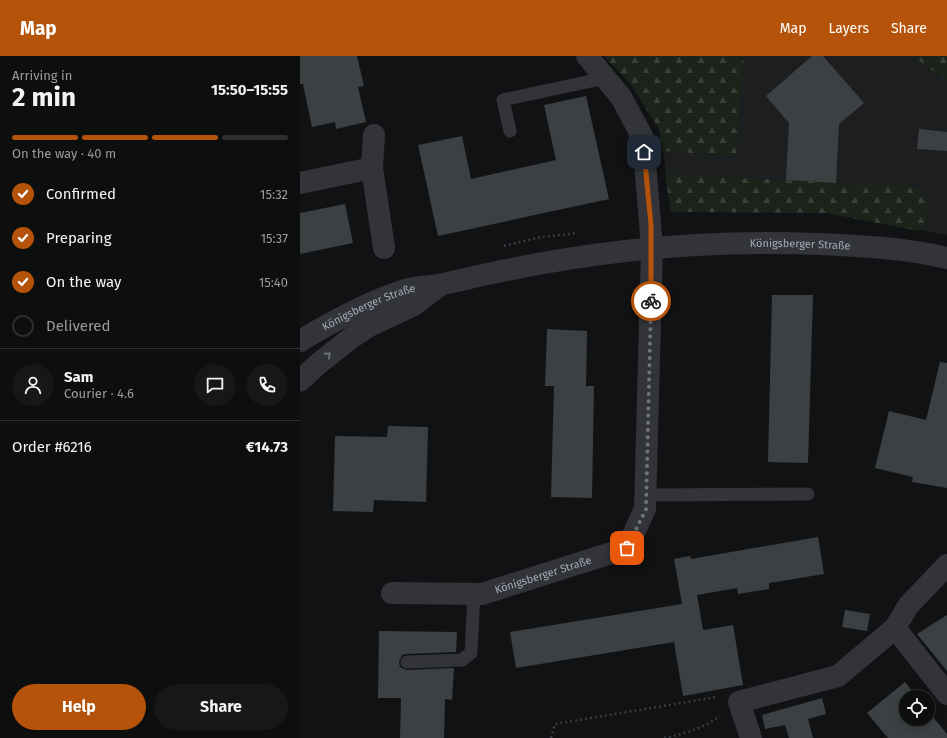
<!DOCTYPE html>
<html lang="en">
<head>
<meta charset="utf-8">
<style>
	body { margin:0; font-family:"Fira Sans",sans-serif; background:#161717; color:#f1f3f6; height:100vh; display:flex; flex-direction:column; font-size:15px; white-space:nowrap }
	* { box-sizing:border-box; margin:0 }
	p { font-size:13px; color:#9a9c9e }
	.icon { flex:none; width:22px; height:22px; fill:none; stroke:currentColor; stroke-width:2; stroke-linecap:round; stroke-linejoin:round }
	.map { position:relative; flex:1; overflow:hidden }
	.sheet { display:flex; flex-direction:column; background:#0d0e0e; width:300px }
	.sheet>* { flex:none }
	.controls { position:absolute; left:599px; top:634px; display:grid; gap:8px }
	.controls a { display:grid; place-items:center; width:36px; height:36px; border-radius:50%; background:#0d0e0e; box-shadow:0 2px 10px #0003,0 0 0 1px #2d2e2e; font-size:20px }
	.pin { position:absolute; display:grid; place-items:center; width:34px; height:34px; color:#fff; margin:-17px; border-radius:8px; box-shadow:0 2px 6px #0006 }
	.courier { position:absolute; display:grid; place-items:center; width:40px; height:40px; margin:-20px; border:3px solid #b45309; border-radius:50%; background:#fff; color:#222; box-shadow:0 1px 5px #0007 }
	.overview em { font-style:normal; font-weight:700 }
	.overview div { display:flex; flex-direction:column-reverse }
	.overview { display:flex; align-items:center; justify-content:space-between; height:68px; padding:0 12px }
	h1 { font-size:26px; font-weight:700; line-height:30px }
	.bar { display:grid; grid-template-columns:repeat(4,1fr); gap:6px 4px; align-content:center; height:48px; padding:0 12px }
	.bar i { height:5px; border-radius:3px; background:#2d2e2e }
	.bar .active { background:#b45309 }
	.bar p { grid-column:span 4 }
	.line { display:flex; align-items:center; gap:10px; padding:0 12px; border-top:1px solid #2d2e2e }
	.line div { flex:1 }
	.round { display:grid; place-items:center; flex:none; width:42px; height:42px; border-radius:21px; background:#161717 }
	ol { padding:0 12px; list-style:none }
	li { display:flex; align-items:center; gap:12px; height:44px }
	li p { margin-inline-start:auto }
	li .icon { padding:4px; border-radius:50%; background:#b45309; color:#fff; stroke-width:4 }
	li:last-child { color:#9a9c9e }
	li i { width:22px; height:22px; border:2px solid #2d2e2e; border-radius:50% }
	.primary-button { display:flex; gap:8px; margin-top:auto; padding:8px 12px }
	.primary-button a { flex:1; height:46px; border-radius:24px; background:#b45309; color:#fff; font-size:16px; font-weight:700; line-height:46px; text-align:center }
	.primary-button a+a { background:#161717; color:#f1f3f6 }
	header { display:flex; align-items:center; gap:24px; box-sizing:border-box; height:56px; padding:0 20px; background:#b45309; color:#fff }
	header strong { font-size:19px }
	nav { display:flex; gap:22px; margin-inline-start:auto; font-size:14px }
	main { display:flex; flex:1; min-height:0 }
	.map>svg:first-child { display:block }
	.built { fill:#1d1e20 }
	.forest { fill:url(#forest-firs) }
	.building { fill:#3d4043 }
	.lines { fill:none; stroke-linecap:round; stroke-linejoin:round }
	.path { stroke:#383b40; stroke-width:2.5; stroke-dasharray:2 3; stroke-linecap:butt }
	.service { stroke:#323439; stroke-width:13 }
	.minor { stroke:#323439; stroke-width:22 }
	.tertiary { stroke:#323439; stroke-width:22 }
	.oneway { stroke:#6f757d }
	.done { stroke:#6f757c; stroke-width:4; stroke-dasharray:0 7.2 }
	.route { stroke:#b45309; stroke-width:5 }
	.labels { text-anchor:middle; stroke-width:3.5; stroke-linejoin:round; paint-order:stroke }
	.street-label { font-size:11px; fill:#a1aab5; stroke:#0c0d0e }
</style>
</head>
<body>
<header>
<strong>Map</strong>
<nav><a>Map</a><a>Layers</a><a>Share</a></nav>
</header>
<main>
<section class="sheet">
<div class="overview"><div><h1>2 min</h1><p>Arriving in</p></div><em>15:50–15:55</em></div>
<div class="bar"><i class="active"></i><i class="active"></i><i class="active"></i><i></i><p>On the way · 40 m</p></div>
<ol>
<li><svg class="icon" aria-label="check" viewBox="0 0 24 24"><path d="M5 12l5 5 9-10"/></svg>Confirmed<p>15:32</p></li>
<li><svg class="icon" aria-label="check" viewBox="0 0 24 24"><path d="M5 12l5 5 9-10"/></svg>Preparing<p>15:37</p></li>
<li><svg class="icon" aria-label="check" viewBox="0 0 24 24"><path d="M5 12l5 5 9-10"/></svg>On the way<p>15:40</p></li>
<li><i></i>Delivered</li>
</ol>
<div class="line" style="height:72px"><a class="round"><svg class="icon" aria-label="person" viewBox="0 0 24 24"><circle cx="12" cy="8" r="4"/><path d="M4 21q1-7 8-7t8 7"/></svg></a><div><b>Sam</b><p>Courier · 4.6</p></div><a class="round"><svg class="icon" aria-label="chat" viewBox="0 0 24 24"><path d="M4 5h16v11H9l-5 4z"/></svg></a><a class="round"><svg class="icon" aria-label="phone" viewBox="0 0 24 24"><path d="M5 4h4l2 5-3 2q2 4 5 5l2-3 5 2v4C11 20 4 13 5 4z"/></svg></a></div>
<div class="line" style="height:52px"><div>Order #6216</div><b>€14.73</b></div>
<div class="primary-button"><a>Help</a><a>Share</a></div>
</section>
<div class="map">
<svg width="647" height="682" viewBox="0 0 647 682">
	<defs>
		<pattern id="forest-firs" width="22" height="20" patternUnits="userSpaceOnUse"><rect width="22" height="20" fill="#1b231b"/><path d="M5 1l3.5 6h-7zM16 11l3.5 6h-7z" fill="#39403a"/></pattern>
	</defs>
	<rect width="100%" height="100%" fill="#111213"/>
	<!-- built -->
	<polygon class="built" points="431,0 647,0 647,179 526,157 371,156 363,95 423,99"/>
	<!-- forest -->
	<g class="forest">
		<polygon points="304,0 444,0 436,100 363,95 359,73 331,29"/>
		<polygon points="613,0 647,0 647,25 646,24"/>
		<polygon points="365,118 616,131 628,144 627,164 619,175 526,157 371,156"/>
	</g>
	<!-- building -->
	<g class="building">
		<polygon points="0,0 57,0 64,30 58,31 66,66 36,73 35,66 12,71 3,28 0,28"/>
		<polygon points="512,0 523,0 564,47 539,68 536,127 486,124 489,67 466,40"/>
		<polygon points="286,40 309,143 138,180 118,89 162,80 171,123 256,104 244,49"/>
		<polygon points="619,73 647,76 647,95 617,93"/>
		<polygon points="45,148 53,187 0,198 0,157"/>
		<polygon points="472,239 513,239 508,407 468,406"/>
		<polygon points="247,273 287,275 286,330 294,330 292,442 251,441 254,330 245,330"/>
		<polygon points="640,306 647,307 647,432 612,426 613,421 575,412 589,355 626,364"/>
		<polygon points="88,370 128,371 126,446 74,444 73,456 33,455 35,380 87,381"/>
		<polygon points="518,481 524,518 469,527 469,533 438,538 437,532 397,539 403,574 433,569 443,629 383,640 374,586 216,612 210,576 382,548 374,503 390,500 391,503"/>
		<polygon points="545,554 570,558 567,575 542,571"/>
		<polygon points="647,559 647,615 617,578"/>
		<polygon points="79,575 157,576 156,596 106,598 102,599 99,606 100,611 107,614 154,612 152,644 145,643 144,682 100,682 101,642 78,642"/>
		<polygon points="605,626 617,641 606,641 606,663 628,663 628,655 647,678 647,682 588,682 567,657"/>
		<polygon points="522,642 526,658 508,663 513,682 489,682 485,669 465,673 462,659"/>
	</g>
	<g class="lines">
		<!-- path -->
		<g class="path">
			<polyline points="204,190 241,181 278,177"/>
			<polyline points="251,682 255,668 417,641"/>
			<path d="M364,682C384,678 403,672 420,660"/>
		</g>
		<!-- service -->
		<g class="service">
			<polyline points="210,75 203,44 305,22"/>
			<polyline points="346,439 508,438"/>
			<polyline points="107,606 162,604 171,597 174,538"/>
		</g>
		<!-- minor -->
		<g class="minor">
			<polyline points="72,112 74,79"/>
			<polyline points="0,127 72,112 84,192"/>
			<path id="s1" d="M92,537L182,538L327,492L345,453L352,191L343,82L321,41L287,0"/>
			<polyline points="595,572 647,638"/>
			<polyline points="451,682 439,646 538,620 595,572 608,550 647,509"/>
		</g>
		<!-- tertiary -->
		<g class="tertiary">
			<path id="s2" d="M0,285C33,265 68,246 105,234C117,230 131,231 144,228C271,197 388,183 518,188C561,190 605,192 647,202"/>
			<polyline points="0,325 18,308 51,282 69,270 114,249 139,230"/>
		</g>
	</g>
	<!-- one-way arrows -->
	<defs><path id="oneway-chevron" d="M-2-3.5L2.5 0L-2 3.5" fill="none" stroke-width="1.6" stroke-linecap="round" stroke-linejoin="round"/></defs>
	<use class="oneway" href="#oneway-chevron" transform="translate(28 299) rotate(-40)"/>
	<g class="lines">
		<!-- done -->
		<polyline class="done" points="327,492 346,453 351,245"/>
		<!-- route -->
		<polyline class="route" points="344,96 351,169 351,245"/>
	</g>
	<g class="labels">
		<!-- street labels -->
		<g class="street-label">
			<text dy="4" stroke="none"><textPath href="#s2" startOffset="516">Königsberger Straße</textPath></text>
			<text dy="4" stroke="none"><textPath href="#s2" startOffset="77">Königsberger Straße</textPath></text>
			<text dy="4" stroke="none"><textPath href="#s1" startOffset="154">Königsberger Straße</textPath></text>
		</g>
	</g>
</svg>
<div class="controls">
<a><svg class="icon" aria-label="locate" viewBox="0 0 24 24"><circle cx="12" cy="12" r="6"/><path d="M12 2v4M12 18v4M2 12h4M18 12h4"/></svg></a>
</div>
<div class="pin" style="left:327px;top:492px;background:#ea580c"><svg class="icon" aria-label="bag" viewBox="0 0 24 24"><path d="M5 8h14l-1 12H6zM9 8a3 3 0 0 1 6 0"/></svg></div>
<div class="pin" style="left:344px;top:96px;background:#1f2937"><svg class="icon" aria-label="home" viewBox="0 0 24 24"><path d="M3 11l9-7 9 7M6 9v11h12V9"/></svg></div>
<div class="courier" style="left:351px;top:245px"><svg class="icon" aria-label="bike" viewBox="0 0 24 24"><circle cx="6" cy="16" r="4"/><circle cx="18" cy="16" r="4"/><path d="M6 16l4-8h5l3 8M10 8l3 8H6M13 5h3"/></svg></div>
</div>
</main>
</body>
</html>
